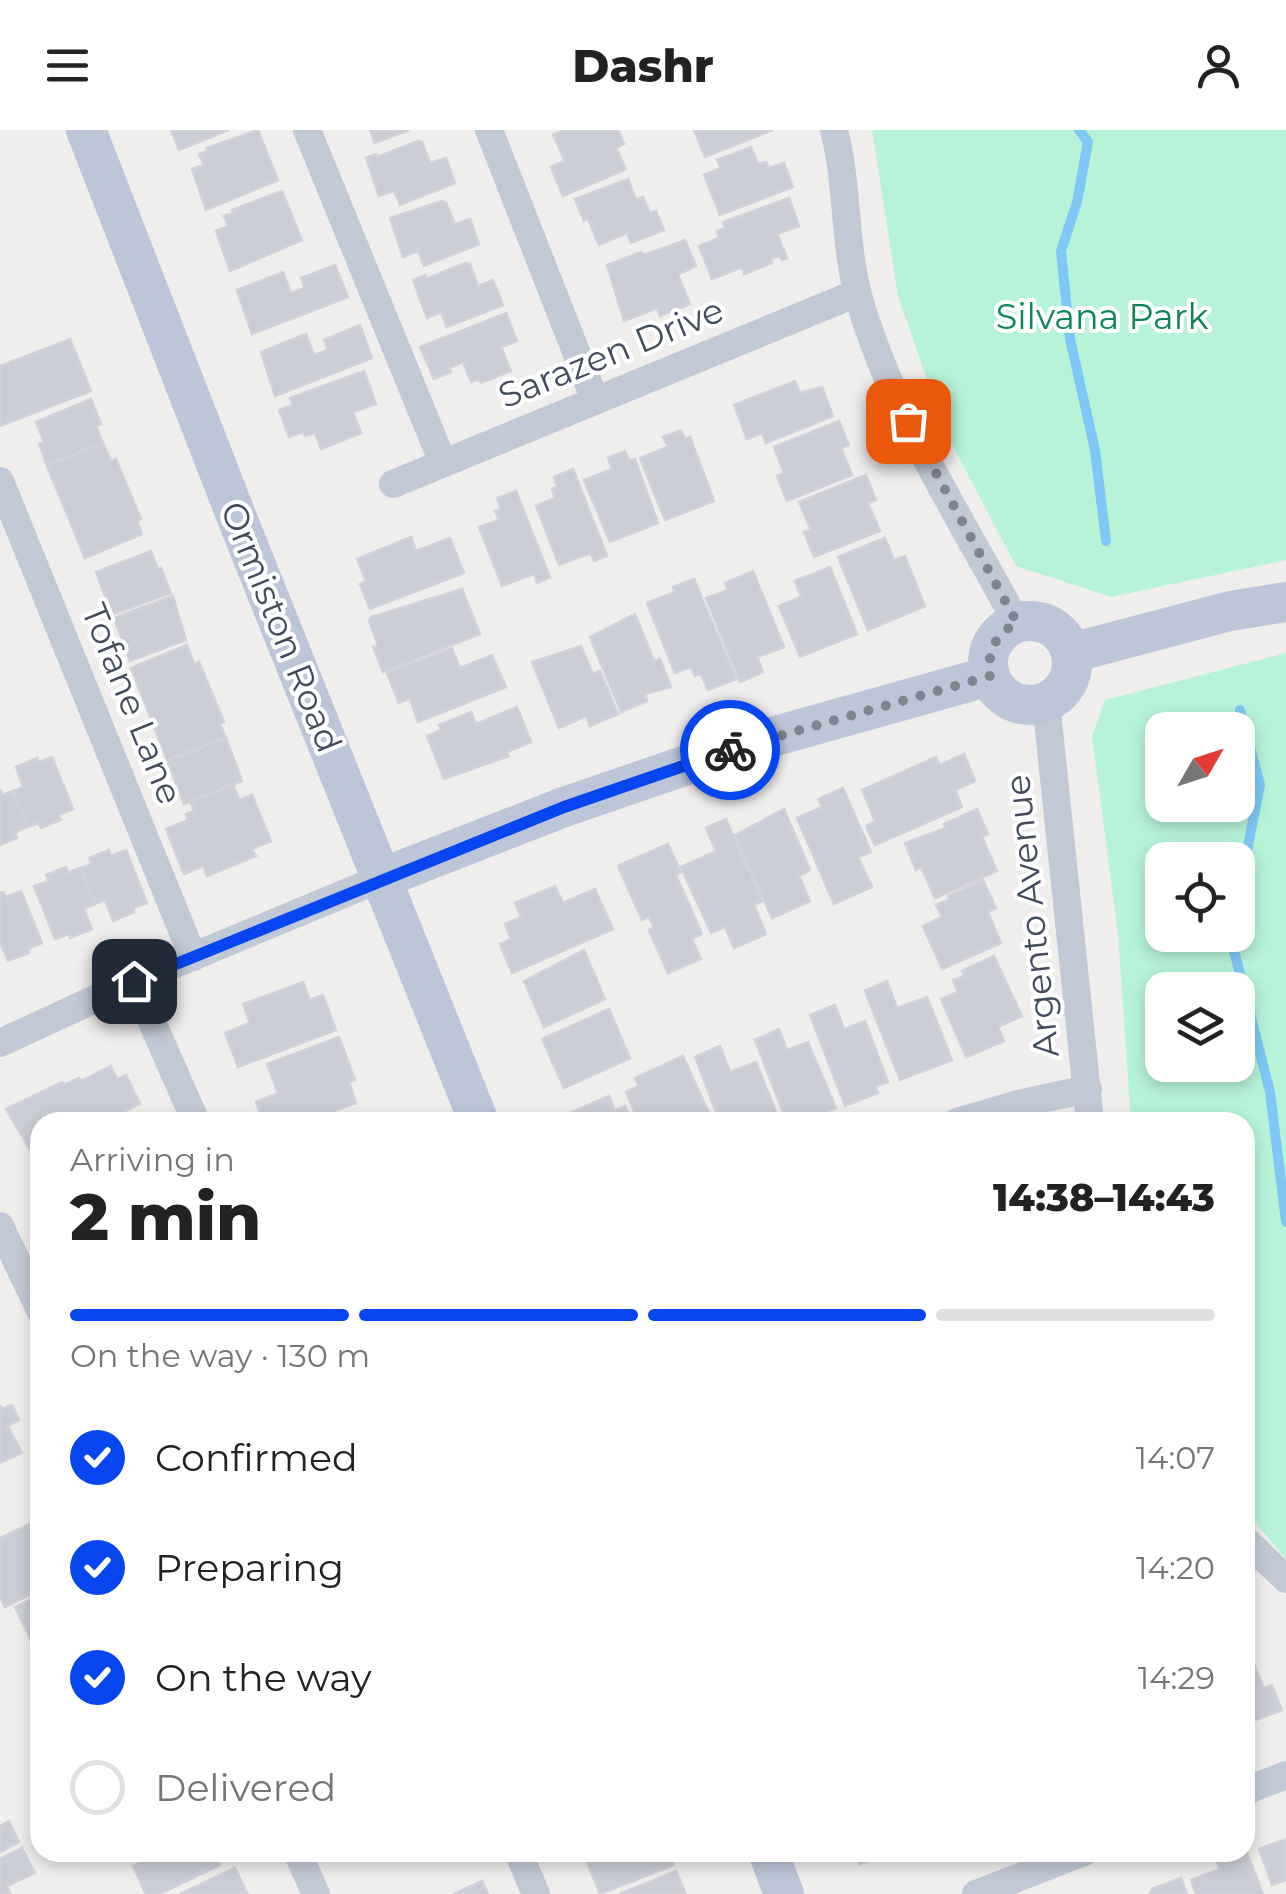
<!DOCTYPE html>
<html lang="en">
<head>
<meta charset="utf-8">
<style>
	body { margin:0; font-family:Montserrat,sans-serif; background:#f6f6f6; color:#222; height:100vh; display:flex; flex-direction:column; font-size:38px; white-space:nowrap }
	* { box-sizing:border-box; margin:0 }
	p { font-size:32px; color:#767676 }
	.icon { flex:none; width:55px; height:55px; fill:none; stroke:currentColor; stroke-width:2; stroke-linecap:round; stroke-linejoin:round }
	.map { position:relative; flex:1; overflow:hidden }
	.details { position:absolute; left:30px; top:982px; width:1225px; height:750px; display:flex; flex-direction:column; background:#fff; border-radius:30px; box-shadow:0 5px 15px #0003 }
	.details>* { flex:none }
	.needle { width:65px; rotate:51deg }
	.tools { position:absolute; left:1145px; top:582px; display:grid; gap:20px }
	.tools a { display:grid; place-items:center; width:110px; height:110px; border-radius:20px; background:#fff; box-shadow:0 5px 15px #0003; font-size:50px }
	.pin { position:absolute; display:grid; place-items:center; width:85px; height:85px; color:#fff; margin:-42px; border-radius:20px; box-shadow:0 5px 15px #0006 }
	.courier { position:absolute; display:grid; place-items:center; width:100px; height:100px; margin:-50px; border:8px solid #0745ef; border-radius:50%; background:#fff; color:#222; box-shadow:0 2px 12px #0007 }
	.headline em { font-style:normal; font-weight:800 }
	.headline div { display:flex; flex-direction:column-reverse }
	.headline { display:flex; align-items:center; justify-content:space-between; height:170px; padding:0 40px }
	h1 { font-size:65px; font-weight:800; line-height:75px }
	.bar { display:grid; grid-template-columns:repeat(4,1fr); gap:15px 10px; align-content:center; height:120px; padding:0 40px }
	.bar i { height:12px; border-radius:8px; background:#e0e0e0 }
	.bar .selected { background:#0745ef }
	.bar p { grid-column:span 4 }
	ol { padding:0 40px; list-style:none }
	li { display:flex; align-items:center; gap:30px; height:110px }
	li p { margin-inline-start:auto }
	li .icon { padding:10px; border-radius:50%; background:#0745ef; color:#fff; stroke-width:4 }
	li:last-child { color:#767676 }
	li i { width:55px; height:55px; border:5px solid #e0e0e0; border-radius:50% }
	header { display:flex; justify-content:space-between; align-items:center; height:130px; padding:0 40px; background:#fff; font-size:45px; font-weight:800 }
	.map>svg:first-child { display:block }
	.green { fill:#b6f3d8; fill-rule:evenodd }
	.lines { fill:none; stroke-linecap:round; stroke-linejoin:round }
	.stream { stroke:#7fc8f4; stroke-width:10 }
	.building { fill:#cbcdd6; stroke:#d0d1d9; stroke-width:2.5 }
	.street { stroke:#c2c9d6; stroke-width:28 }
	.secondary { stroke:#bdc6d8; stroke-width:40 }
	.done { stroke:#80848f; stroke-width:10; stroke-dasharray:0 18 }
	.route { stroke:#0745ef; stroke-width:12 }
	.labels { text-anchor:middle; stroke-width:8; stroke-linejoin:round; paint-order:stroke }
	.park-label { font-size:35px; fill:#0e845d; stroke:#fff }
	.street-label { font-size:35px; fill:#434c5c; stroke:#fff }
</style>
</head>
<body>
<header><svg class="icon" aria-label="menu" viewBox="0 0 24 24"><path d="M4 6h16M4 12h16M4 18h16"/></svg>Dashr<svg class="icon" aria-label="person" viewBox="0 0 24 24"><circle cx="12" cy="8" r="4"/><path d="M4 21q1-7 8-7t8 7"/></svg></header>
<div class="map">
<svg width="1286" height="1764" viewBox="0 0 1286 1764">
	<rect width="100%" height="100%" fill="#f0eded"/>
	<!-- green -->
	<g class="green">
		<polygon points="872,0 1286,0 1286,430 1111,467 1016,436 945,301 898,166"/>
		<path d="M1286,523V1429L1245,1380V992H1131L1118,804L1092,606L1105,570ZM1162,600H1238V675H1162ZM1162,730H1238V805H1162ZM1162,860H1238V935H1162Z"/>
	</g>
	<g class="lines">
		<!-- stream -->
		<g class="stream">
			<polyline points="1079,0 1088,12 1077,72 1061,121 1070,209 1095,320 1106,411"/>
			<polyline points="1238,766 1260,655 1240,580"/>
			<polyline points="1230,805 1270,962 1286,1092"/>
		</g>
	</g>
	<!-- building -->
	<g class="building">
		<polygon points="171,0 229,0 179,20"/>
		<polygon points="258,0 278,50 206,80 192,39 204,35 199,24 208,21 207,18"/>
		<polygon points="370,0 409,0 375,13"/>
		<polygon points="564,0 618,0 624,14 616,18 626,39 563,66 551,37 565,31 553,5"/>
		<polygon points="694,0 773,0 705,27"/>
		<polygon points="418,11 422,12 430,33 446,28 455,53 400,75 394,61 379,66 366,28 376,24 377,27"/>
		<polygon points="751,17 758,34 766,32 769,38 784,33 793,57 720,85 704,45 721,38 717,30"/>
		<polygon points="628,49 636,70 643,67 650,83 656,81 664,100 631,113 627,103 599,115 588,89 584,91 575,69"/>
		<polygon points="282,61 302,110 230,141 216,101 228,96 224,86 233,83 232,80"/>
		<polygon points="789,68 799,96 777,104 787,128 782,130 780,126 771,129 772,133 744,144 742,137 712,149 699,116 719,108 717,101 725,98 723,92"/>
		<polygon points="442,71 446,73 455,94 470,89 479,114 424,136 418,121 403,127 390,88"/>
		<polygon points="685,110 696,136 678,145 690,174 660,186 657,178 624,191 607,135 641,122 644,125"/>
		<polygon points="465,133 470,134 478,156 493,150 503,175 447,197 441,182 427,188 413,150 425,145 426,149"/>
		<polygon points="335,135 348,167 252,204 237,160 283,142 291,163 305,158 301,148"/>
		<polygon points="506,183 517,211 501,217 511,241 481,253 479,249 471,252 463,232 449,238 451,242 434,249 420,217"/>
		<polygon points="360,195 372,228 275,266 261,222 306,204 314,225 328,220 324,210"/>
		<polygon points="70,209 91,261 0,296 0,236"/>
		<polygon points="364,241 376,274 353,282 361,303 321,319 315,303 305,306 303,302 289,307 279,280 293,275 290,268"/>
		<polygon points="795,251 800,263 822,257 833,286 766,313 762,303 747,309 734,275"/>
		<polygon points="91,269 101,294 96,296 103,313 47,336 39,314 44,312 36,292"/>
		<polygon points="839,291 849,315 841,318 852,345 787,371 777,346 784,343 774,317"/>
		<polygon points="681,300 685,309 690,307 714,371 665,390 640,328 668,317 663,307"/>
		<polygon points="103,313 111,331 116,329 141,389 137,391 142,404 85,428 47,336"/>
		<polygon points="625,321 629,331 635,329 658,393 610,412 584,350 612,339 608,328"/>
		<polygon points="573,339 607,426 594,431 591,423 559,435 536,376 555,368 552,359 557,357 554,347"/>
		<polygon points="866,345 876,370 868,373 880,401 814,427 804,402 811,400 799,372"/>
		<polygon points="516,361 550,447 537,453 534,444 502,456 479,397 499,390 495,381 501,379 497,368"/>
		<polygon points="411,407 416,421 450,408 464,443 370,479 360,454 366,451 357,429"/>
		<polygon points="885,408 894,430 905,426 925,476 868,500 838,427"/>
		<polygon points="151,421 158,439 161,438 171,463 112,485 96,442"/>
		<polygon points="830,437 857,504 800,527 779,476 801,467 795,451"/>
		<polygon points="753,441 784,517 757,527 763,542 740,552 706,468 728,460 725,453"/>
		<polygon points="694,449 736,549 708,560 701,544 695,546 691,537 675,543 647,473 675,462 673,457"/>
		<polygon points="462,459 480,504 383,542 373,517 378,515 369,491 371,487"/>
		<polygon points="173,466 186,510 130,531 114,488"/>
		<polygon points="635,484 654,531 660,529 671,557 645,564 647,571 621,582 590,507"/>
		<polygon points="187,515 194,534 199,532 224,592 220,594 226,608 167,630 131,538"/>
		<polygon points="581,516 593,544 600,541 618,584 590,596 586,586 559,598 532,532"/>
		<polygon points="452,518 460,538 492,525 506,557 418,592 410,568 399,573 387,543"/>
		<polygon points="517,577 531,612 507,622 509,626 444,649 427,606 441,600 439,595 471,582 476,594"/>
		<polygon points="226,608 242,651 184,674 167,630"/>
		<polygon points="964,624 975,651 955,660 962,677 875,715 866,696 875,691 862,660 936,627 940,635"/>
		<polygon points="52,627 73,679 58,685 61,690 41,698 39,693 28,697 13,661 23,657 16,637 37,628 38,632"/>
		<polygon points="233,655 240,670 252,665 271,711 252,719 256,726 207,746 203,736 184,744 166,699 188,690 186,684 194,681 190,671"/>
		<polygon points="843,658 871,722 858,727 872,757 834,774 797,688 822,677 818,669"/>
		<polygon points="0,659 3,665 13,661 28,697 15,702 17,708 0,715"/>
		<polygon points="784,679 810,740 799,746 810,771 772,788 735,705"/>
		<polygon points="977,679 988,704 982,707 997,741 935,768 921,737 916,740 905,713 946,698 944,694"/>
		<polygon points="726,689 762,771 754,775 766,804 734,818 725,797 711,803 681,737 716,721 706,698"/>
		<polygon points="668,714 681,742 676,745 702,804 692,809 701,829 668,843 649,800 654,797 649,787 642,790 618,736"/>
		<polygon points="109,720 111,726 126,720 147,773 133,778 134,782 113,791 105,770 95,774 80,738 91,734 89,728"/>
		<polygon points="66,737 68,743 80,738 95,774 84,779 92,799 70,808 69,804 55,809 34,756 49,751 46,745"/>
		<polygon points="983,750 996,778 988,782 1001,813 942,839 923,796 942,787 936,775 950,769 948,766"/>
		<polygon points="555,756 563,773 595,759 613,799 512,843 500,814 511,809 505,794 521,787 515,773"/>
		<polygon points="21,761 42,813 28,819 29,823 8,831 0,812 0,763 3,762 6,767"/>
		<polygon points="584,820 605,869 544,897 524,851"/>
		<polygon points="994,826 1022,886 998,897 1004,911 966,927 941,869 958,862 953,850 964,846 962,841"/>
		<polygon points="887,851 897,878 927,867 952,930 900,950 865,861"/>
		<polygon points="303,852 310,870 323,865 336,900 238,937 225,903 250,893 243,874"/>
		<polygon points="835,875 844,899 865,891 888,952 875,956 878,963 845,976 810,885"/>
		<polygon points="609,879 630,928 564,958 542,909"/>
		<polygon points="779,899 787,920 808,912 836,978 797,992 787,992 755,910"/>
		<polygon points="339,907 355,950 349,952 356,973 305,992 264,992 256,972 278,963 267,934"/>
		<polygon points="720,916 730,942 756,932 780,992 720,992 695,927"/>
		<polygon points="683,926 713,992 639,992 626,962 639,956 635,948"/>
		<polygon points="111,936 117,949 126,945 140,974 102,992 40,992 40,1022 33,1025 6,979 62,952 64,955 79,948 81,951"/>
		<polygon points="609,966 615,980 625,976 633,992 575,992 570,983"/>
		<polygon points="0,1275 2,1279 12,1275 19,1290 8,1296 22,1323 0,1333"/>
		<polygon points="40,1389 40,1460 5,1477 0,1468 0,1408"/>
		<polygon points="40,1465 40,1529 15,1477"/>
		<polygon points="1253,1532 1264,1558 1272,1555 1282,1580 1245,1594 1245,1535"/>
		<polygon points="9,1691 19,1712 0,1722 0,1696"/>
		<polygon points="1286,1709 1286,1750 1272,1755 1259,1719"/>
		<polygon points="22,1718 35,1743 7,1756 11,1764 0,1764 0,1729"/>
		<polygon points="1246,1720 1263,1764 1196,1764 1191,1750 1220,1739 1216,1731"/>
		<polygon points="139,1722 215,1722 220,1735 160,1764 146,1764 133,1736 143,1731"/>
		<polygon points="583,1722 669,1722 674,1735 600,1764"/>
		<polygon points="855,1722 888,1722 860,1734"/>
		<polygon points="235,1738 247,1763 180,1764"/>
		<polygon points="676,1741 686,1764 620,1764"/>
		<polygon points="1181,1748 1187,1764 1149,1764 1152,1759"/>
		<polygon points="482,1751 488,1764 454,1764"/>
	</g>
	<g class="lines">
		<!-- street -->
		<g class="street">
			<polyline points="307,0 443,333"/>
			<polyline points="489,0 595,270"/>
			<path d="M834,0C848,54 844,112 858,165C890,280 961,389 1017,493"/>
			<polyline points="0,351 193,827"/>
			<polyline points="393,354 857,163"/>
			<polyline points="1046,572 1090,992"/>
			<polyline points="134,851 196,992"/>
			<polyline points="0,913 134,851 382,748"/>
			<polyline points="957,992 1022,973 1088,959"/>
			<polyline points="0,1096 40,1180"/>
			<polyline points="1245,1410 1286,1449"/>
			<polyline points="1245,1661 1286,1645"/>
			<polyline points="297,1722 316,1764"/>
			<polyline points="518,1722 536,1764"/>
			<polyline points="976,1764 1084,1722"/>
		</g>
		<!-- secondary -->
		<g class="secondary">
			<polyline points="86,0 239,393 479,992"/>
			<circle cx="1030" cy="533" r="42"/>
			<polyline points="1071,523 1230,481 1286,472"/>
			<polyline points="382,748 564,677 754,612 990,546"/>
			<polyline points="768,1722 784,1764"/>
		</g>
	</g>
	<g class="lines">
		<!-- done -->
		<path class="done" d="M730,620L990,546C987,521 995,505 1017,493L908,291"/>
		<!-- route -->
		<polyline class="route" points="134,851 564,677 730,620"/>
	</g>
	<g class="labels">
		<!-- park labels -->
		<g class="park-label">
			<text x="1102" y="199">Silvana Park</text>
		</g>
		<!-- street labels -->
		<g class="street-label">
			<text transform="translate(611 223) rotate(-22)" y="12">Sarazen Drive</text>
			<text transform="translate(281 497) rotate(68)" y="12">Ormiston Road</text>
			<text transform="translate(132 574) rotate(68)" y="12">Tofane Lane</text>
			<text transform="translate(1032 786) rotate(-96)" y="12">Argento Avenue</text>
		</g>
	</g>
</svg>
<div class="tools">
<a><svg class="needle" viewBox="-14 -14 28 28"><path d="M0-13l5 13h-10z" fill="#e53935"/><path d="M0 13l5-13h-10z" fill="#767676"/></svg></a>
<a><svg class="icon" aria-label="locate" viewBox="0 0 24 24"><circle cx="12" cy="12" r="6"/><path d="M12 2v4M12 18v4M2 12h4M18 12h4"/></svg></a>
<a><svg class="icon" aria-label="layers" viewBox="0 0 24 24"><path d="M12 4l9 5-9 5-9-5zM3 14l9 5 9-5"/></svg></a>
</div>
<div class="pin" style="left:908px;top:291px;background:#ea580c"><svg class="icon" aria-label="bag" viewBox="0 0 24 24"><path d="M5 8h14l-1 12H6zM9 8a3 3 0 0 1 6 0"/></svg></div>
<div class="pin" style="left:134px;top:851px;background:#1f2937"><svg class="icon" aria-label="home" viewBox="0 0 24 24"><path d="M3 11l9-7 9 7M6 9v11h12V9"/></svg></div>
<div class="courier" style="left:730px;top:620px"><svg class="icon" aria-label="bike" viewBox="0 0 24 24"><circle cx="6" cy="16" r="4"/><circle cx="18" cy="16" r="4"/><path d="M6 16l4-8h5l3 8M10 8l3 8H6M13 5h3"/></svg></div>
<section class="details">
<div class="headline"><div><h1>2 min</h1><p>Arriving in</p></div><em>14:38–14:43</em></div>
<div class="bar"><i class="selected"></i><i class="selected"></i><i class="selected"></i><i></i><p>On the way · 130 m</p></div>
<ol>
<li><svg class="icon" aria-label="check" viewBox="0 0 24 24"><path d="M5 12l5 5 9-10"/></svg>Confirmed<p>14:07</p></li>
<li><svg class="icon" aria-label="check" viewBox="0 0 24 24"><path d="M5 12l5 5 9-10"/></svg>Preparing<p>14:20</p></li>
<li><svg class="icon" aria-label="check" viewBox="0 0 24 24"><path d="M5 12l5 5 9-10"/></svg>On the way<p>14:29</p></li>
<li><i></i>Delivered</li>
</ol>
</section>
</div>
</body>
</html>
